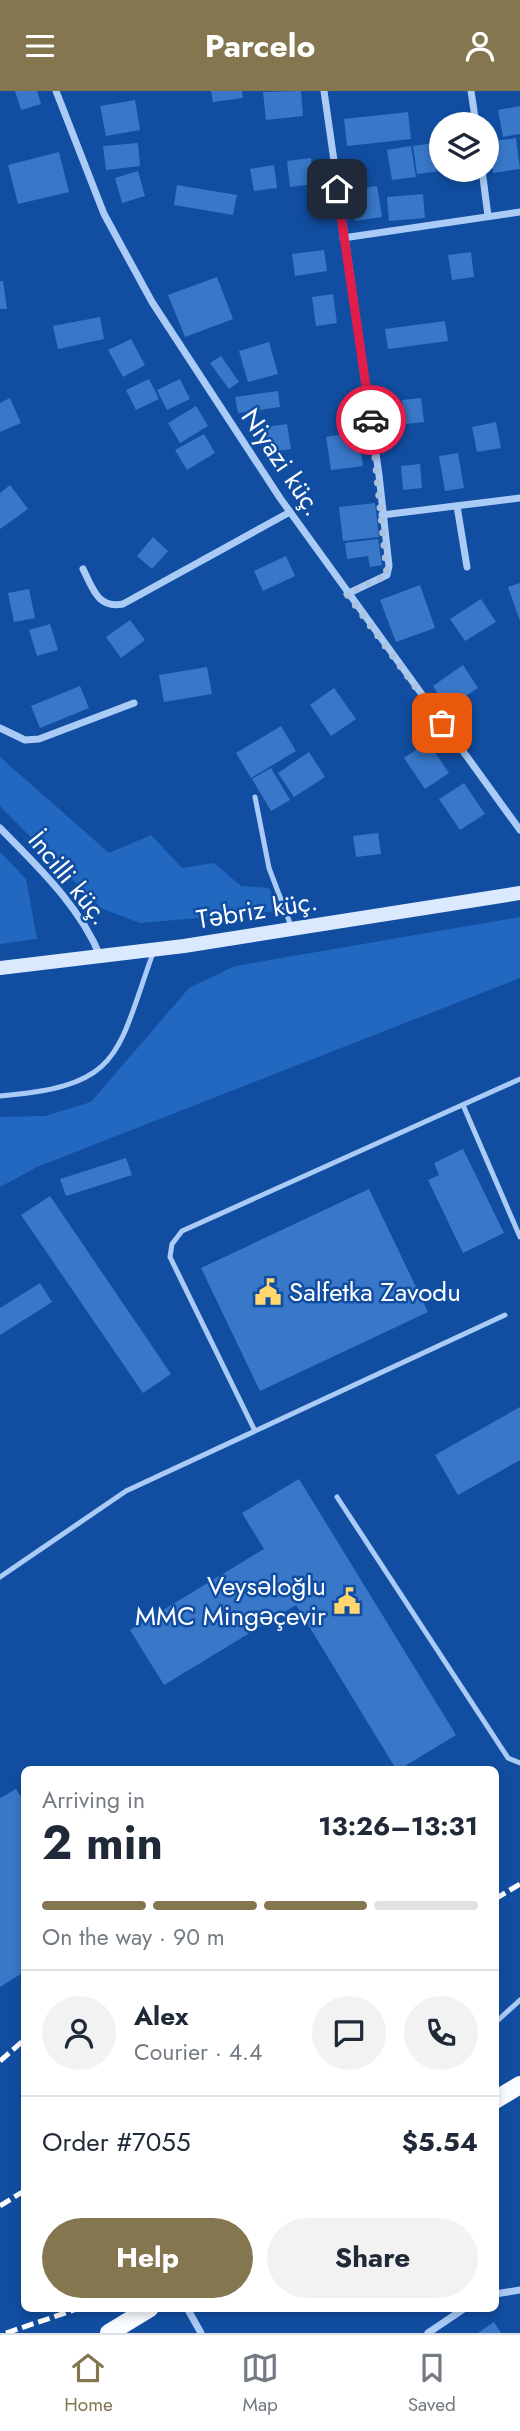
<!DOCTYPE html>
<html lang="en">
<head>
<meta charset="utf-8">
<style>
	body { margin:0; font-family:Jost,sans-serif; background:#f2f2f3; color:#1f2937; height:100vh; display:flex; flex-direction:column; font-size:26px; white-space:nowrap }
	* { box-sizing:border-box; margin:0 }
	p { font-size:23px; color:#747a83 }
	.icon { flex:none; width:38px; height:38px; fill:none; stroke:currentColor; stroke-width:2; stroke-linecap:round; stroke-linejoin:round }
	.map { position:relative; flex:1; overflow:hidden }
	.details { position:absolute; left:21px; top:1675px; width:478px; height:546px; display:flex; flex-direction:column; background:#fff; border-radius:10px; box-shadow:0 4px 10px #0003 }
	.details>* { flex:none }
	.fabs { position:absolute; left:429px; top:21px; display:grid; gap:14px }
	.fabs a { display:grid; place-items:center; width:70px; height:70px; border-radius:50%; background:#fff; box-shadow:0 4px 10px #0003; font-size:35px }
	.pin { position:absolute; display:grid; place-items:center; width:60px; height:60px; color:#fff; margin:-30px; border-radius:14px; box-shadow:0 4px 10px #0006 }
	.courier { position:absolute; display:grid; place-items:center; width:70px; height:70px; margin:-35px; border:5px solid #e11d48; border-radius:50%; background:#fff; color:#222; box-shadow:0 2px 9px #0007 }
	.head em { font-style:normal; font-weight:700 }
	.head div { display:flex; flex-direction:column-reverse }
	.head { display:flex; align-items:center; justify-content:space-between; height:119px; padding:0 21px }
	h1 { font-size:46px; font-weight:700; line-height:52px }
	.bar { display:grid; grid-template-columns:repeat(4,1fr); gap:10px 7px; align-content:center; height:84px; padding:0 21px }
	.bar i { height:9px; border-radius:5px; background:#e0e1e3 }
	.bar .selected { background:#847750 }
	.bar p { grid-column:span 4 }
	.line { display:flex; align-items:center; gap:18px; padding:0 21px; border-top:2px solid #e0e1e3 }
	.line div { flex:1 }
	.round { display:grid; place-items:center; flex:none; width:74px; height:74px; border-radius:37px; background:#f2f2f3 }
	.action { display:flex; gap:14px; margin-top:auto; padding:14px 21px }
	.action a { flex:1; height:80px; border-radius:42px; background:#847750; color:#fff; font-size:28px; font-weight:700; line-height:80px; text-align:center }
	.action a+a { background:#f2f2f3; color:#1f2937 }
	header { display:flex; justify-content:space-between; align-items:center; height:91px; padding:0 21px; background:#847750; color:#fff; font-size:32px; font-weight:700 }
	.tab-bar { display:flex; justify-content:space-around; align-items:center; height:98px; border-top:2px solid #e0e1e3; background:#fff; font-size:19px; color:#747a83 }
	.tab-bar a { display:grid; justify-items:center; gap:4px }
	.tab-bar .selected { color:#847750 }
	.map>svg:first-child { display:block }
	.green { fill:#2368c0 }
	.building { fill:#3977c8 }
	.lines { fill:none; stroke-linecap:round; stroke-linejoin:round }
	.lane { stroke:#aacbf6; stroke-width:5 }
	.street { stroke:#aacbf6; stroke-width:7 }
	.secondary { stroke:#dbe9fe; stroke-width:14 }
	.primary { stroke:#f8fbff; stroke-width:18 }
	.rail { stroke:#fff; stroke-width:5; stroke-dasharray:12 5; stroke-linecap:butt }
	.done { stroke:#acc1de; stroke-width:7; stroke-dasharray:0 12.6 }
	.route { stroke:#e11d48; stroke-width:9 }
	.labels { text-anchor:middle; stroke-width:5; stroke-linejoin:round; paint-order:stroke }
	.street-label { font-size:26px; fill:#fff; stroke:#114ea2 }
	.poi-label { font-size:26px; fill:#fff; stroke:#114ea2; text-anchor:start }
</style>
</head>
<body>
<header><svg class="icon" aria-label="menu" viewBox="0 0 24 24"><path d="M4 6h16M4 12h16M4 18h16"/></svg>Parcelo<svg class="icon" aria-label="person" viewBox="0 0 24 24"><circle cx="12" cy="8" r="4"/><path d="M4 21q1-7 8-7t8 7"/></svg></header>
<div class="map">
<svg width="520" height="2242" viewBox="0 0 520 2242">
	<rect width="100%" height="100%" fill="#114ea2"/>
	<!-- green -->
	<g class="green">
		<polygon points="0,666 109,762 151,744 182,777 214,772 241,795 269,797 278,820 140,832 101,817 0,715"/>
		<polygon points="0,761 26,788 37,848 0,853"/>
		<polygon points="520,826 520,887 37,1076 0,1096 0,1026 45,1025 91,1011 189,897 235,875"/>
	</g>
	<!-- building -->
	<g class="building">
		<polygon points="15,0 37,0 41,13 21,19"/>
		<polygon points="211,0 242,0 243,7 213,11"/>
		<polygon points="301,0 303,25 266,29 263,1"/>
		<polygon points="135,9 140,39 106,45 100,15"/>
		<polygon points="520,15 520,43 503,46 498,19"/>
		<polygon points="408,21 411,48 347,55 344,28"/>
		<polygon points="516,47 520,78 493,82 488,51"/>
		<polygon points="441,51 441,80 417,83 413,55"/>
		<polygon points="138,52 140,75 106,79 103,55"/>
		<polygon points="411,55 416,86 392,89 387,59"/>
		<polygon points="59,61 69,101 18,113 8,74"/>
		<polygon points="311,67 314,93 290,96 287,70"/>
		<polygon points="274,74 277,97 254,100 250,78"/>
		<polygon points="138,80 145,105 122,112 115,87"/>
		<polygon points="177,94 237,104 233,124 174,114"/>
		<polygon points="377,95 382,126 355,130 349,99"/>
		<polygon points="423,103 425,127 389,130 387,106"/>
		<polygon points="324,159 327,180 295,185 292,163"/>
		<polygon points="471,161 474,186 452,189 448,164"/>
		<polygon points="217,186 233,228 185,246 168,204"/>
		<polygon points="0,190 3,190 7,218 0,218"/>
		<polygon points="333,203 337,232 316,235 312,206"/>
		<polygon points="100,226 104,248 58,258 53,235"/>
		<polygon points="445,230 448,250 388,258 385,238"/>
		<polygon points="131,248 145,274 123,286 108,259"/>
		<polygon points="269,251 278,283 248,291 239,260"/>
		<polygon points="221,265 239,291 229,298 210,272"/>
		<polygon points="149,288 159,308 136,319 126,299"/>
		<polygon points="180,288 190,308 167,319 157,299"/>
		<polygon points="278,300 280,316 238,322 235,306"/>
		<polygon points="10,307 21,332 0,341 0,312"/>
		<polygon points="421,307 424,331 405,333 402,309"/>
		<polygon points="397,311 399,335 384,336 381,312"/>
		<polygon points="196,315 208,335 180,352 168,332"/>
		<polygon points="496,331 501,357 477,361 472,336"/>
		<polygon points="287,333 291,358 268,361 265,336"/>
		<polygon points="358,341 363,375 331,379 326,346"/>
		<polygon points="204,343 215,362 187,379 175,359"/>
		<polygon points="458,362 464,397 445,400 439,365"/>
		<polygon points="420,373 422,397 403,399 401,375"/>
		<polygon points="10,394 28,418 0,438 0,402"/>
		<polygon points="375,412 379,446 343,450 339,416"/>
		<polygon points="153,446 168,460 152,478 137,465"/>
		<polygon points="378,448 382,474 370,476 368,465 347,468 345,452"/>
		<polygon points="286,465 295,485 263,500 254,480"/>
		<polygon points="520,492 520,530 508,496"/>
		<polygon points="420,494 435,537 396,551 380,509"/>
		<polygon points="29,498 35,527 14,531 8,502"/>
		<polygon points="481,508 496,531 465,550 450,528"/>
		<polygon points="130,529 145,549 121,567 106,546"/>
		<polygon points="50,533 58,559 37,565 29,539"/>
		<polygon points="463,574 478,597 447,617 433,595"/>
		<polygon points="207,576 212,603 164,611 159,584"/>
		<polygon points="80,595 89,617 40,637 31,615"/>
		<polygon points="334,597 356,628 331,645 310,614"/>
		<polygon points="281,635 296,660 251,687 236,662"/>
		<polygon points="428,651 449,682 425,698 404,667"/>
		<polygon points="309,661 325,686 294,706 278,682"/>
		<polygon points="271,677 290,709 271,720 252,688"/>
		<polygon points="464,692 485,723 460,739 439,708"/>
		<polygon points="378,742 381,763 356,766 353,745"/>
		<polygon points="463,1058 504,1142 463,1162 428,1089 439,1084 434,1072"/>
		<polygon points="126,1067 132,1084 66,1105 60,1088"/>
		<polygon points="369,1098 428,1221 260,1300 201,1177"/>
		<polygon points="50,1105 171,1283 143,1302 21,1124"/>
		<polygon points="40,1192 52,1211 0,1244 0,1217"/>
		<polygon points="520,1316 520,1369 458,1404 435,1364"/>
		<polygon points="299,1388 456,1644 400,1678 396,1678 296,1514 164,1594 130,1539 264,1458 242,1422"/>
		<polygon points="16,1698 24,1711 24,1881 0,1896 0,1707"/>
		<polygon points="494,2231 501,2242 478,2242"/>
	</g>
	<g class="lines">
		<!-- lane -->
		<g class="lane">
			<polyline points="255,706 269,777 291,835"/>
			<path d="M0,1005C122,995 116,965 153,862"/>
			<polyline points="463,1014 520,1146"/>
			<polyline points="254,1338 170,1166 172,1153 182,1140 520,988"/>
			<polyline points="337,1406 508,1667 520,1672"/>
			<polyline points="0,1486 126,1400 505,1224"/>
			<polyline points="495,1932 520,1909"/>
		</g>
		<!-- street -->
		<g class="street">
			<polyline points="56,0 104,123 152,211 280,407 520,739"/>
			<polyline points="324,0 379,384 389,475 387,484 347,503"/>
			<polyline points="471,0 476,33"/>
			<polyline points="482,79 488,125"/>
			<polyline points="343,147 520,121"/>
			<polyline points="457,415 467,476"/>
			<polyline points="382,424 520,407"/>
			<path d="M83,478C93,498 98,518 123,513L290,421"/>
			<polyline points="0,637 25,649 39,648 134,612"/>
			<path d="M0,737C37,775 80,815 100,865"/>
			<polyline points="495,2203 520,2199"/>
			<polyline points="187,2217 201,2242"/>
			<polyline points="428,2242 465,2217"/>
		</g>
		<!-- secondary -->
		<polyline class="secondary" points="0,877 184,855 520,802"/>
		<!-- primary -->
		<g class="primary">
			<polyline points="495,2009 520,1994"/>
			<polyline points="109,2242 150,2217"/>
		</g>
		<!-- rail -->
		<g class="rail">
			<polyline points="495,1808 520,1793"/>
			<polyline points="0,1970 24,1949"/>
			<polyline points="0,2115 24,2100"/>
			<polyline points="6,2242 80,2217"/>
		</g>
	</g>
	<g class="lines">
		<!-- done -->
		<polyline class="done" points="371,329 387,484 347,503 442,632"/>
		<!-- route -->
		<polyline class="route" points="337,98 371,329"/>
	</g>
	<!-- icons -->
	<defs>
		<symbol id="civic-bare" viewBox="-9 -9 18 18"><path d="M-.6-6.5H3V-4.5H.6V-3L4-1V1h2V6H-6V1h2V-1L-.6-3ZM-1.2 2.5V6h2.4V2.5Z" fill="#ffd76e" stroke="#114ea2" stroke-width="2.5" paint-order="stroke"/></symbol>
	</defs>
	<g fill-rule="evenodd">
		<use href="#civic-bare" x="249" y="1182" width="38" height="38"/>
		<use href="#civic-bare" x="328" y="1491" width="38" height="38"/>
	</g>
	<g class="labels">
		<!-- street labels -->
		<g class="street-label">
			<text transform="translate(282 371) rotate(56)" y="9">Niyazi küç.</text>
			<text transform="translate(69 787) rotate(51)" y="9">İncilli küç.</text>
			<text transform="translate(257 819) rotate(-9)" y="9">Təbriz küç.</text>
		</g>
		<!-- poi labels -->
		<g class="poi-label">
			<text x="289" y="1210">Salfetka Zavodu</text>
			<text x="326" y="1504" text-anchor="end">Veysəloğlu<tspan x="326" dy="30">MMC Mingəçevir</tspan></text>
		</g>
	</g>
</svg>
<div class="fabs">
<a><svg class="icon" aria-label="layers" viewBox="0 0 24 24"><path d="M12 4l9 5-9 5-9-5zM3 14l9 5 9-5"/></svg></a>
</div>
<div class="pin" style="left:442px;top:632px;background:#ea580c"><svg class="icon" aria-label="bag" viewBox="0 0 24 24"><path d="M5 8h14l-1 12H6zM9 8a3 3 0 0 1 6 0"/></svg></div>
<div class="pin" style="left:337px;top:98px;background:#1f2937"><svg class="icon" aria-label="home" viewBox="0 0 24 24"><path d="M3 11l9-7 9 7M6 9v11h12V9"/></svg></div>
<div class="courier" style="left:371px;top:329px"><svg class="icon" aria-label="car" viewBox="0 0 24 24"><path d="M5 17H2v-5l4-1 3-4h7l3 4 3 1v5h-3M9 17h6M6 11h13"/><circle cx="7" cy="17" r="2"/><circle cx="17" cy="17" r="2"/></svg></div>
<section class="details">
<div class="head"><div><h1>2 min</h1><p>Arriving in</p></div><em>13:26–13:31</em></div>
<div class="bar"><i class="selected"></i><i class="selected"></i><i class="selected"></i><i></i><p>On the way · 90 m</p></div>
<div class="line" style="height:126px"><a class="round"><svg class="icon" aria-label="person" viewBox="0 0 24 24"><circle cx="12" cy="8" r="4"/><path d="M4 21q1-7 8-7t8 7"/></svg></a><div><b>Alex</b><p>Courier · 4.4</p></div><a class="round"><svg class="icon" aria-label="chat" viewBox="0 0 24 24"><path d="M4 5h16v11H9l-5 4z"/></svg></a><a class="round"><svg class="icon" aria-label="phone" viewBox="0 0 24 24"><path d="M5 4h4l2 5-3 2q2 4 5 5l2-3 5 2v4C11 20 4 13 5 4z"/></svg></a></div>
<div class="line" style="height:91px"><div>Order #7055</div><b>$5.54</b></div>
<div class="action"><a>Help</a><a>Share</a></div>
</section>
</div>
<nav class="tab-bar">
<a class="selected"><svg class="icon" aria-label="home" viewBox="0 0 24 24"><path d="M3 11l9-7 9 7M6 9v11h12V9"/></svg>Home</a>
<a><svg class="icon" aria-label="map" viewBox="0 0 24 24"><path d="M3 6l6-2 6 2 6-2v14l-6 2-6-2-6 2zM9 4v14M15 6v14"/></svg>Map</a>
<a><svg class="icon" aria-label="saved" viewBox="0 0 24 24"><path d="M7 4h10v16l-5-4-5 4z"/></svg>Saved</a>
</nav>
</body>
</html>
